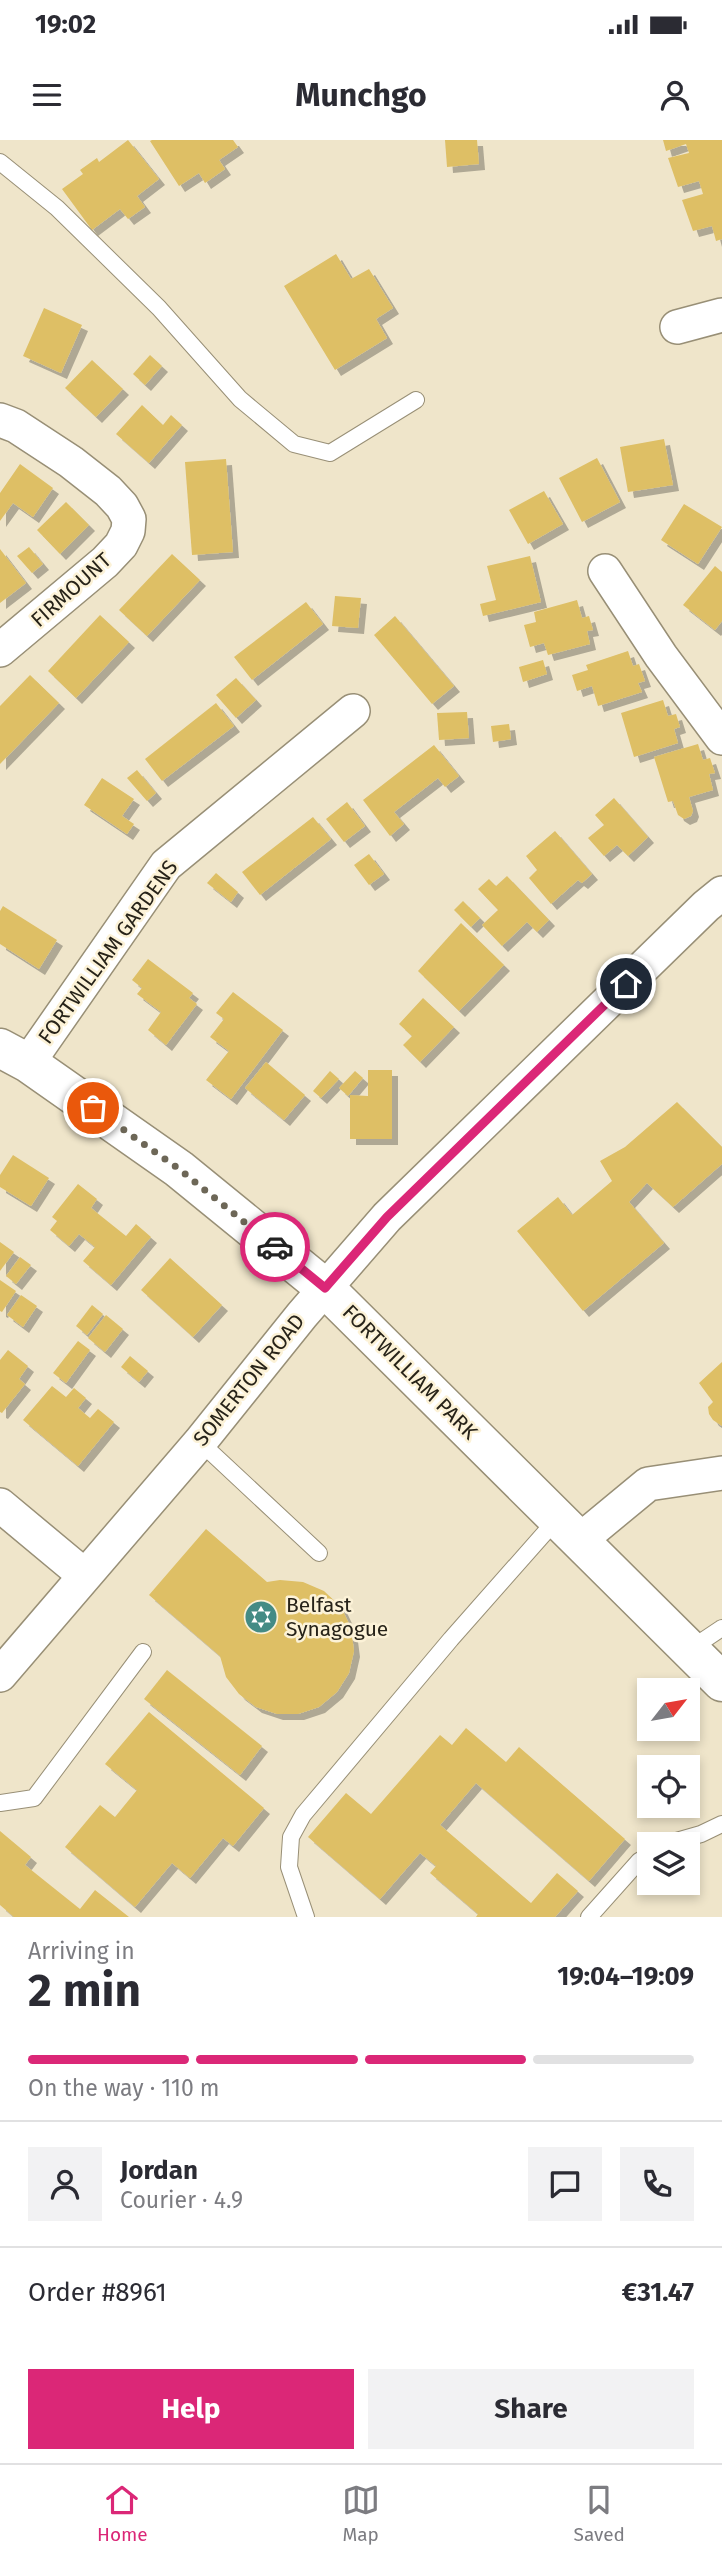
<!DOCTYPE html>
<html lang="en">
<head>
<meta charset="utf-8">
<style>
	body { margin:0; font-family:"Fira Sans",sans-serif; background:#f2f2f3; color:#2b2b33; height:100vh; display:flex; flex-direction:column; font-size:26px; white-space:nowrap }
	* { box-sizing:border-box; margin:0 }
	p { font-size:23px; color:#7c7c81 }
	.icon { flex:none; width:38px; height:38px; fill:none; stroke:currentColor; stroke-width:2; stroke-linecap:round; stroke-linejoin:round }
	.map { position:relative; height:1777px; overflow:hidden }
	.drawer { display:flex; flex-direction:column; background:#fff; flex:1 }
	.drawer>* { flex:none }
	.needle { width:46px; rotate:59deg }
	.controls { position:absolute; left:637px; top:1538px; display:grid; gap:14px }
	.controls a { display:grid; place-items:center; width:63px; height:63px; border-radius:0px; background:#fff; box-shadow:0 4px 10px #0003; font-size:35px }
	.pin { position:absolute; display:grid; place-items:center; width:60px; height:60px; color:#fff; margin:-30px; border:4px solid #fff; border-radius:50%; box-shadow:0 2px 7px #0007 }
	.courier { position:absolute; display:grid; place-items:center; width:70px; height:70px; margin:-35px; border:5px solid #db2777; border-radius:50%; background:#fff; color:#222; box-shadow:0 2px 9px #0007 }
	.headline em { font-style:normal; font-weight:700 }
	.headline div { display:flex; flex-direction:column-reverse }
	.headline { display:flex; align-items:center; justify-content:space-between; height:119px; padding:0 28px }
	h1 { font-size:46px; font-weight:700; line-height:52px }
	.bar { display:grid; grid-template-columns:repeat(4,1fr); gap:10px 7px; align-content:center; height:84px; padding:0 28px }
	.bar i { height:9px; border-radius:5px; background:#e1e1e2 }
	.bar .selected { background:#db2777 }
	.bar p { grid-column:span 4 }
	.line { display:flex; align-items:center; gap:18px; padding:0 28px; border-top:2px solid #e1e1e2 }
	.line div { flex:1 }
	.round { display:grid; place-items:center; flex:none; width:74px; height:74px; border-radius:0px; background:#f2f2f3 }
	.button { display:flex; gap:14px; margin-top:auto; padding:14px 28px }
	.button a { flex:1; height:80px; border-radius:0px; background:#db2777; color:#fff; font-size:28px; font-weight:700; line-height:80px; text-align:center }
	.button a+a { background:#f2f2f3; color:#2b2b33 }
	.status { display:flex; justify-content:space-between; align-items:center; height:49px; padding:0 35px; background:#fff; direction:ltr }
	.status svg { height:19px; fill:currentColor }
	header { display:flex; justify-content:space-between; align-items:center; height:91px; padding:0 28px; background:#fff; font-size:32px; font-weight:700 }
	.tab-bar { display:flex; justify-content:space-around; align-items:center; height:98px; border-top:2px solid #e1e1e2; background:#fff; font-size:19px; color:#7c7c81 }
	.tab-bar a { display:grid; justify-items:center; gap:4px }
	.tab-bar .selected { color:#db2777 }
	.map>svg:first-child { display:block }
	.building { fill:#debf65; filter:url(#shadow) }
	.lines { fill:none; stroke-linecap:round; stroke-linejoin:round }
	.service-casing { stroke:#988f76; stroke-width:18 }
	.minor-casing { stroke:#988f76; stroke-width:36 }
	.tertiary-casing { stroke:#988f76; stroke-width:41 }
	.service { stroke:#fff; stroke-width:16 }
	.minor { stroke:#fff; stroke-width:33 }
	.tertiary { stroke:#fff; stroke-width:38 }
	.done { stroke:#6d6757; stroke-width:7; stroke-dasharray:0 12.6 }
	.route { stroke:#db2777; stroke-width:9 }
	.labels { text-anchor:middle; stroke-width:5; stroke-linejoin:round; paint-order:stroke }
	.street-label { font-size:21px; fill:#272319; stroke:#fcf2d7 }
	.poi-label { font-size:21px; fill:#272319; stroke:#fcf2d7; text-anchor:start }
</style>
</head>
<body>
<div class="status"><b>19:02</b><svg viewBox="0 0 49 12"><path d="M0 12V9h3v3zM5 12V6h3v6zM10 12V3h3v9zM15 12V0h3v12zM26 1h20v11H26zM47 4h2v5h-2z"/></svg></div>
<header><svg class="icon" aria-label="menu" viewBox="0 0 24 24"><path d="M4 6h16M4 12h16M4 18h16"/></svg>Munchgo<svg class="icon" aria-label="person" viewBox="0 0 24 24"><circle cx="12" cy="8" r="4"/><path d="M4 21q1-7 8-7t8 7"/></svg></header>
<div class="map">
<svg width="722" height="1777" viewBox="0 0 722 1777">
	<defs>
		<filter id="shadow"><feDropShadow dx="6" dy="6" stdDeviation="0" flood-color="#0004"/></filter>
	</defs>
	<rect width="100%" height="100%" fill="#efe5ca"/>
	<!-- building -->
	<g class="building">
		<polygon points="128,0 159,39 137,56 145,67 128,79 120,69 92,90 62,49 83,34 80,30 97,18 99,22"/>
		<polygon points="152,0 233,0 238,7 219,20 225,29 205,43 199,33 179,46 150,1"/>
		<polygon points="445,0 477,0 479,24 447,27"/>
		<polygon points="663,0 722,0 722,99 716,101 712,86 693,91 682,60 703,54 699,41 678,47 668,18 689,13 686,4 666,11"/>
		<polygon points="336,114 351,139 369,129 393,168 376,179 387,198 335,230 284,146"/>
		<polygon points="44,168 82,185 61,233 23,216"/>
		<polygon points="150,215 162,226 145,245 133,234"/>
		<polygon points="92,220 123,249 96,277 65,248"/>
		<polygon points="142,265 163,285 171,275 182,285 149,323 116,294"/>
		<polygon points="664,299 673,345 628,352 620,307"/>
		<polygon points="597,318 620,362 582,382 559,338"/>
		<polygon points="226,319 233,412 192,415 185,322"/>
		<polygon points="20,324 53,348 33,377 13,363 0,381 0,353"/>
		<polygon points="544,351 563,384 528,404 509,370"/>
		<polygon points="66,362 89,385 60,414 37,390"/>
		<polygon points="684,364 722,387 698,424 661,400"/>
		<polygon points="29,407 43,424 32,433 17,416"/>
		<polygon points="0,409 26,443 0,463"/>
		<polygon points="172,414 200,440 147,496 119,470"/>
		<polygon points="530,416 541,462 483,476 480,464 496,460 487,426"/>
		<polygon points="715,426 722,432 722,481 715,490 683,465"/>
		<polygon points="335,456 361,458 358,488 332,486"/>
		<polygon points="577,460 582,478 589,476 593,490 587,491 590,504 548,515 544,503 530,507 524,485 536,482 534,472"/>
		<polygon points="306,462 323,484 252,540 234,517"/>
		<polygon points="100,475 129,502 76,558 48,531"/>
		<polygon points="395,476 454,546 432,564 374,495"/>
		<polygon points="628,511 633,526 639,524 645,541 638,543 642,552 598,566 592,546 577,551 572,535 588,530 586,525"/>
		<polygon points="543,520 547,534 523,542 519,527"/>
		<polygon points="30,535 59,563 0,624 0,566"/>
		<polygon points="236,538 256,560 236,578 216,555"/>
		<polygon points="663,560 668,576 676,574 680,587 674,589 678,603 634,617 621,573"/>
		<polygon points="216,563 234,586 162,641 145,619"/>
		<polygon points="467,572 469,598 439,600 437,573"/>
		<polygon points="509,584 511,599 493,602 491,586"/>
		<polygon points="698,604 703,620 710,618 715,633 709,634 713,650 689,657 693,671 691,676 684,679 678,675 673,661 668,662 654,617"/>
		<polygon points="434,605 459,636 445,647 438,638 394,672 404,684 390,696 363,660"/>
		<polygon points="137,630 156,653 147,661 127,638"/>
		<polygon points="102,638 134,659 122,676 134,684 127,694 84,665"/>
		<polygon points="614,658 648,697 628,716 617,705 604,716 588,698 604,685 595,675"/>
		<polygon points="347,662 365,686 344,702 326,679"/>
		<polygon points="313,677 331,699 260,755 242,732"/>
		<polygon points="555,691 592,734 582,743 578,740 551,764 529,738 537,730 526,716"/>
		<polygon points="369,714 384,734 369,745 354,725"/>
		<polygon points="216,733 238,752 231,762 207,743"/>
		<polygon points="507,736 549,780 537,792 527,782 502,806 482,785 498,770 478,749 489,739 496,746"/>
		<polygon points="463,761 480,778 471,787 454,770"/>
		<polygon points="3,766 57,800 39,829 0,804 0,771"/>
		<polygon points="461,783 504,825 459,871 418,831"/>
		<polygon points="148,819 193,853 189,858 197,864 166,905 148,890 161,872 137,854 142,848 132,840"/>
		<polygon points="233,852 283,890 231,959 206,940 229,911 210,897 224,879 216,873"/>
		<polygon points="423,858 454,887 420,922 403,905 412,896 399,884"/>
		<polygon points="266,922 305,955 284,980 245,948"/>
		<polygon points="368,930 392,930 392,999 350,999 350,955 368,956"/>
		<polygon points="330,931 339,939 321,958 313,951"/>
		<polygon points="355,931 363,938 348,956 339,948"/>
		<polygon points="677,962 722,1007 722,1024 673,1067 647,1043 629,1062 664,1103 583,1171 517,1091 558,1057 572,1075 612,1041 600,1021 625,1007"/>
		<polygon points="13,1015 49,1038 31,1066 0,1047 0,1035"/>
		<polygon points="78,1044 97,1059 91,1068 126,1096 136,1084 151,1097 111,1145 83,1121 95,1107 79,1094 69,1106 50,1090 57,1081 52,1077"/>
		<polygon points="0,1102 14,1112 0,1131"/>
		<polygon points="20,1117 31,1125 16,1144 6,1136"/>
		<polygon points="170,1118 222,1165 193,1197 141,1150"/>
		<polygon points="0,1140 16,1151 2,1172 0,1171"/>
		<polygon points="21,1155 37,1166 23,1187 7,1175"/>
		<polygon points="92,1165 103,1174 87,1195 76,1186"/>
		<polygon points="106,1175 123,1189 105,1212 88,1198"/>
		<polygon points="78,1201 90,1210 66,1243 53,1233"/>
		<polygon points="8,1210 28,1226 19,1239 25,1244 2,1273 0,1272 0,1220"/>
		<polygon points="130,1216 148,1231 139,1242 121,1227"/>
		<polygon points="722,1222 722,1286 713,1280 709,1274 708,1267 713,1262 699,1243"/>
		<polygon points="52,1246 66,1257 74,1248 86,1258 78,1268 90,1278 98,1269 114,1282 78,1326 23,1280"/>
		<polygon points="206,1389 267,1442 280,1440 303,1442 324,1451 341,1467 351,1488 354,1511 349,1533 337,1552 319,1567 298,1574 277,1574 256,1567 239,1554 226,1537 220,1516 149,1455"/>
		<polygon points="167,1530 262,1606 240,1635 144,1559"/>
		<polygon points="149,1572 264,1668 233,1706 223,1698 190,1738 172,1723 135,1767 65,1707 100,1665 115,1677 137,1650 105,1624"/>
		<polygon points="466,1588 506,1622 519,1607 625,1699 589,1741 476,1643 440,1685 531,1763 557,1733 578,1751 555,1777 476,1777 478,1774 430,1733 436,1726 420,1713 380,1759 308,1697 346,1653 371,1674 440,1595 452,1605"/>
		<polygon points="0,1691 31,1717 25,1725 80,1769 95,1750 129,1777 14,1777 0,1765"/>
	</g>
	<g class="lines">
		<defs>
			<g id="service">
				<polyline points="0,22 57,68 159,168 240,259 294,304 330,313 416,260"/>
				<polyline points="200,1302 319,1413"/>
				<polyline points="689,1510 722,1488"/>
				<polyline points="0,1663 34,1658 143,1512"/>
				<polyline points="666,1704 701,1694 722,1684"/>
				<polyline points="306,1777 289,1727 291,1697 303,1675 451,1499 557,1379"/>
				<polyline points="589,1777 639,1721 649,1715"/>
			</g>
			<g id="minor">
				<polyline points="677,187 722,175"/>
				<polyline points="0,280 16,286 71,322 108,351 122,366 129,379 128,391 121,405 105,422 0,510"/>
				<polyline points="605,431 661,516 722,598"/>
				<polyline points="28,923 166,725 353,571"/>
				<polyline points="0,1365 84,1435"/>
				<polyline points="579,1401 648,1344 722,1333"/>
				<polyline points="0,1535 200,1302 302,1175 387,1077 706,766 722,753"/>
			</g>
			<polyline id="tertiary" points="0,908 28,923 179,1029 325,1148 722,1542"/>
		</defs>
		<!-- service casing -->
		<use href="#service" class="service-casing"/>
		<!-- minor casing -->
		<use href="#minor" class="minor-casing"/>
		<!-- tertiary casing -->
		<use href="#tertiary" class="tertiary-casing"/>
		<!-- service -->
		<use href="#service" class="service"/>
		<!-- minor -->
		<use href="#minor" class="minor"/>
		<!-- tertiary -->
		<use href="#tertiary" class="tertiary"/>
	</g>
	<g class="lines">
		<!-- done -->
		<polyline class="done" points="93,968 179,1029 275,1107"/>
		<!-- route -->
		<polyline class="route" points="275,1107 325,1148 387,1077 626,844"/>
	</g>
	<!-- icons -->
	<defs>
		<symbol id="synagogue-disc" viewBox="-11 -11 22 22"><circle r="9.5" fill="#448b85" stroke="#fcf2d7"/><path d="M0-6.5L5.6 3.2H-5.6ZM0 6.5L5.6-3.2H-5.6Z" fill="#fff"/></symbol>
	</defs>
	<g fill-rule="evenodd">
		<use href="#synagogue-disc" x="242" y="1458" width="38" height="38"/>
	</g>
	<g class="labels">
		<!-- street labels -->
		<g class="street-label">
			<text transform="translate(71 450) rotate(-42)" y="7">FIRMOUNT</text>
			<text transform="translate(108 812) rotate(-54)" y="7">FORTWILLIAM GARDENS</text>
			<text transform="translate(410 1232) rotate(45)" y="7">FORTWILLIAM PARK</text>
			<text transform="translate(249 1240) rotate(-51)" y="7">SOMERTON ROAD</text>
		</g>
		<!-- poi labels -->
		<g class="poi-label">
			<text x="286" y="1472">Belfast<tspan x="286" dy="24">Synagogue</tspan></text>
		</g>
	</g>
</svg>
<div class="controls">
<a><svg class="needle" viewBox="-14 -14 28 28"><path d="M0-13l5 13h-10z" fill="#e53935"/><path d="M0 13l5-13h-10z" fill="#7c7c81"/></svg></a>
<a><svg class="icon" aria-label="locate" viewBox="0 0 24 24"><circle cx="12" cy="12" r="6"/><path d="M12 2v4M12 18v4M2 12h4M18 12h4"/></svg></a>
<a><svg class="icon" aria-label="layers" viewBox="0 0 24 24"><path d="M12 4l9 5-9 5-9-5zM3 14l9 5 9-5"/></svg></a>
</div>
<div class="pin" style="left:93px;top:968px;background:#ea580c"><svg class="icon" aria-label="bag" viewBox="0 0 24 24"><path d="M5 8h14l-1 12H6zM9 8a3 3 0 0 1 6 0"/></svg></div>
<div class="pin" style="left:626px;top:844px;background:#1f2937"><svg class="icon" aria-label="home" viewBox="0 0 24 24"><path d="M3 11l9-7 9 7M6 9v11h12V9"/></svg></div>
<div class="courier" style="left:275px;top:1107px"><svg class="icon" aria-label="car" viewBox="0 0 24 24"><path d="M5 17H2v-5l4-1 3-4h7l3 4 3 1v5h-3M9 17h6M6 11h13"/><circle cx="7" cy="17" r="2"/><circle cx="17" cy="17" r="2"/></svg></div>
</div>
<section class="drawer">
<div class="headline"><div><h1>2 min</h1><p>Arriving in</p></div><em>19:04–19:09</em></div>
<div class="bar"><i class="selected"></i><i class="selected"></i><i class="selected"></i><i></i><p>On the way · 110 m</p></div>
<div class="line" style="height:126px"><a class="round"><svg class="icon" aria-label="person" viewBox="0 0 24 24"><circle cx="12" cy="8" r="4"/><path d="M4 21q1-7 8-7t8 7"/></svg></a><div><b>Jordan</b><p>Courier · 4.9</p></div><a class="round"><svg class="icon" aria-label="chat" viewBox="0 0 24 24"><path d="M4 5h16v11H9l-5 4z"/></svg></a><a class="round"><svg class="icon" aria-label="phone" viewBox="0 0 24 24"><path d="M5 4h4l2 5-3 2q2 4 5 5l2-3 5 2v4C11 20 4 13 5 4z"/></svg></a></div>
<div class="line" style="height:91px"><div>Order #8961</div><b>€31.47</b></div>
<div class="button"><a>Help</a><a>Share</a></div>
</section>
<nav class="tab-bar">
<a class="selected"><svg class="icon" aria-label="home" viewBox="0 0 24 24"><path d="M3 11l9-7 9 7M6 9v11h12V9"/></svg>Home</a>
<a><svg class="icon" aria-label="map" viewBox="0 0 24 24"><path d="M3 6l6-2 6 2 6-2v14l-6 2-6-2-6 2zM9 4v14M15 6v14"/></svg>Map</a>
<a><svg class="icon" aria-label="saved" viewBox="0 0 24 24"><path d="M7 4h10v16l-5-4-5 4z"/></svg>Saved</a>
</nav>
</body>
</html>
